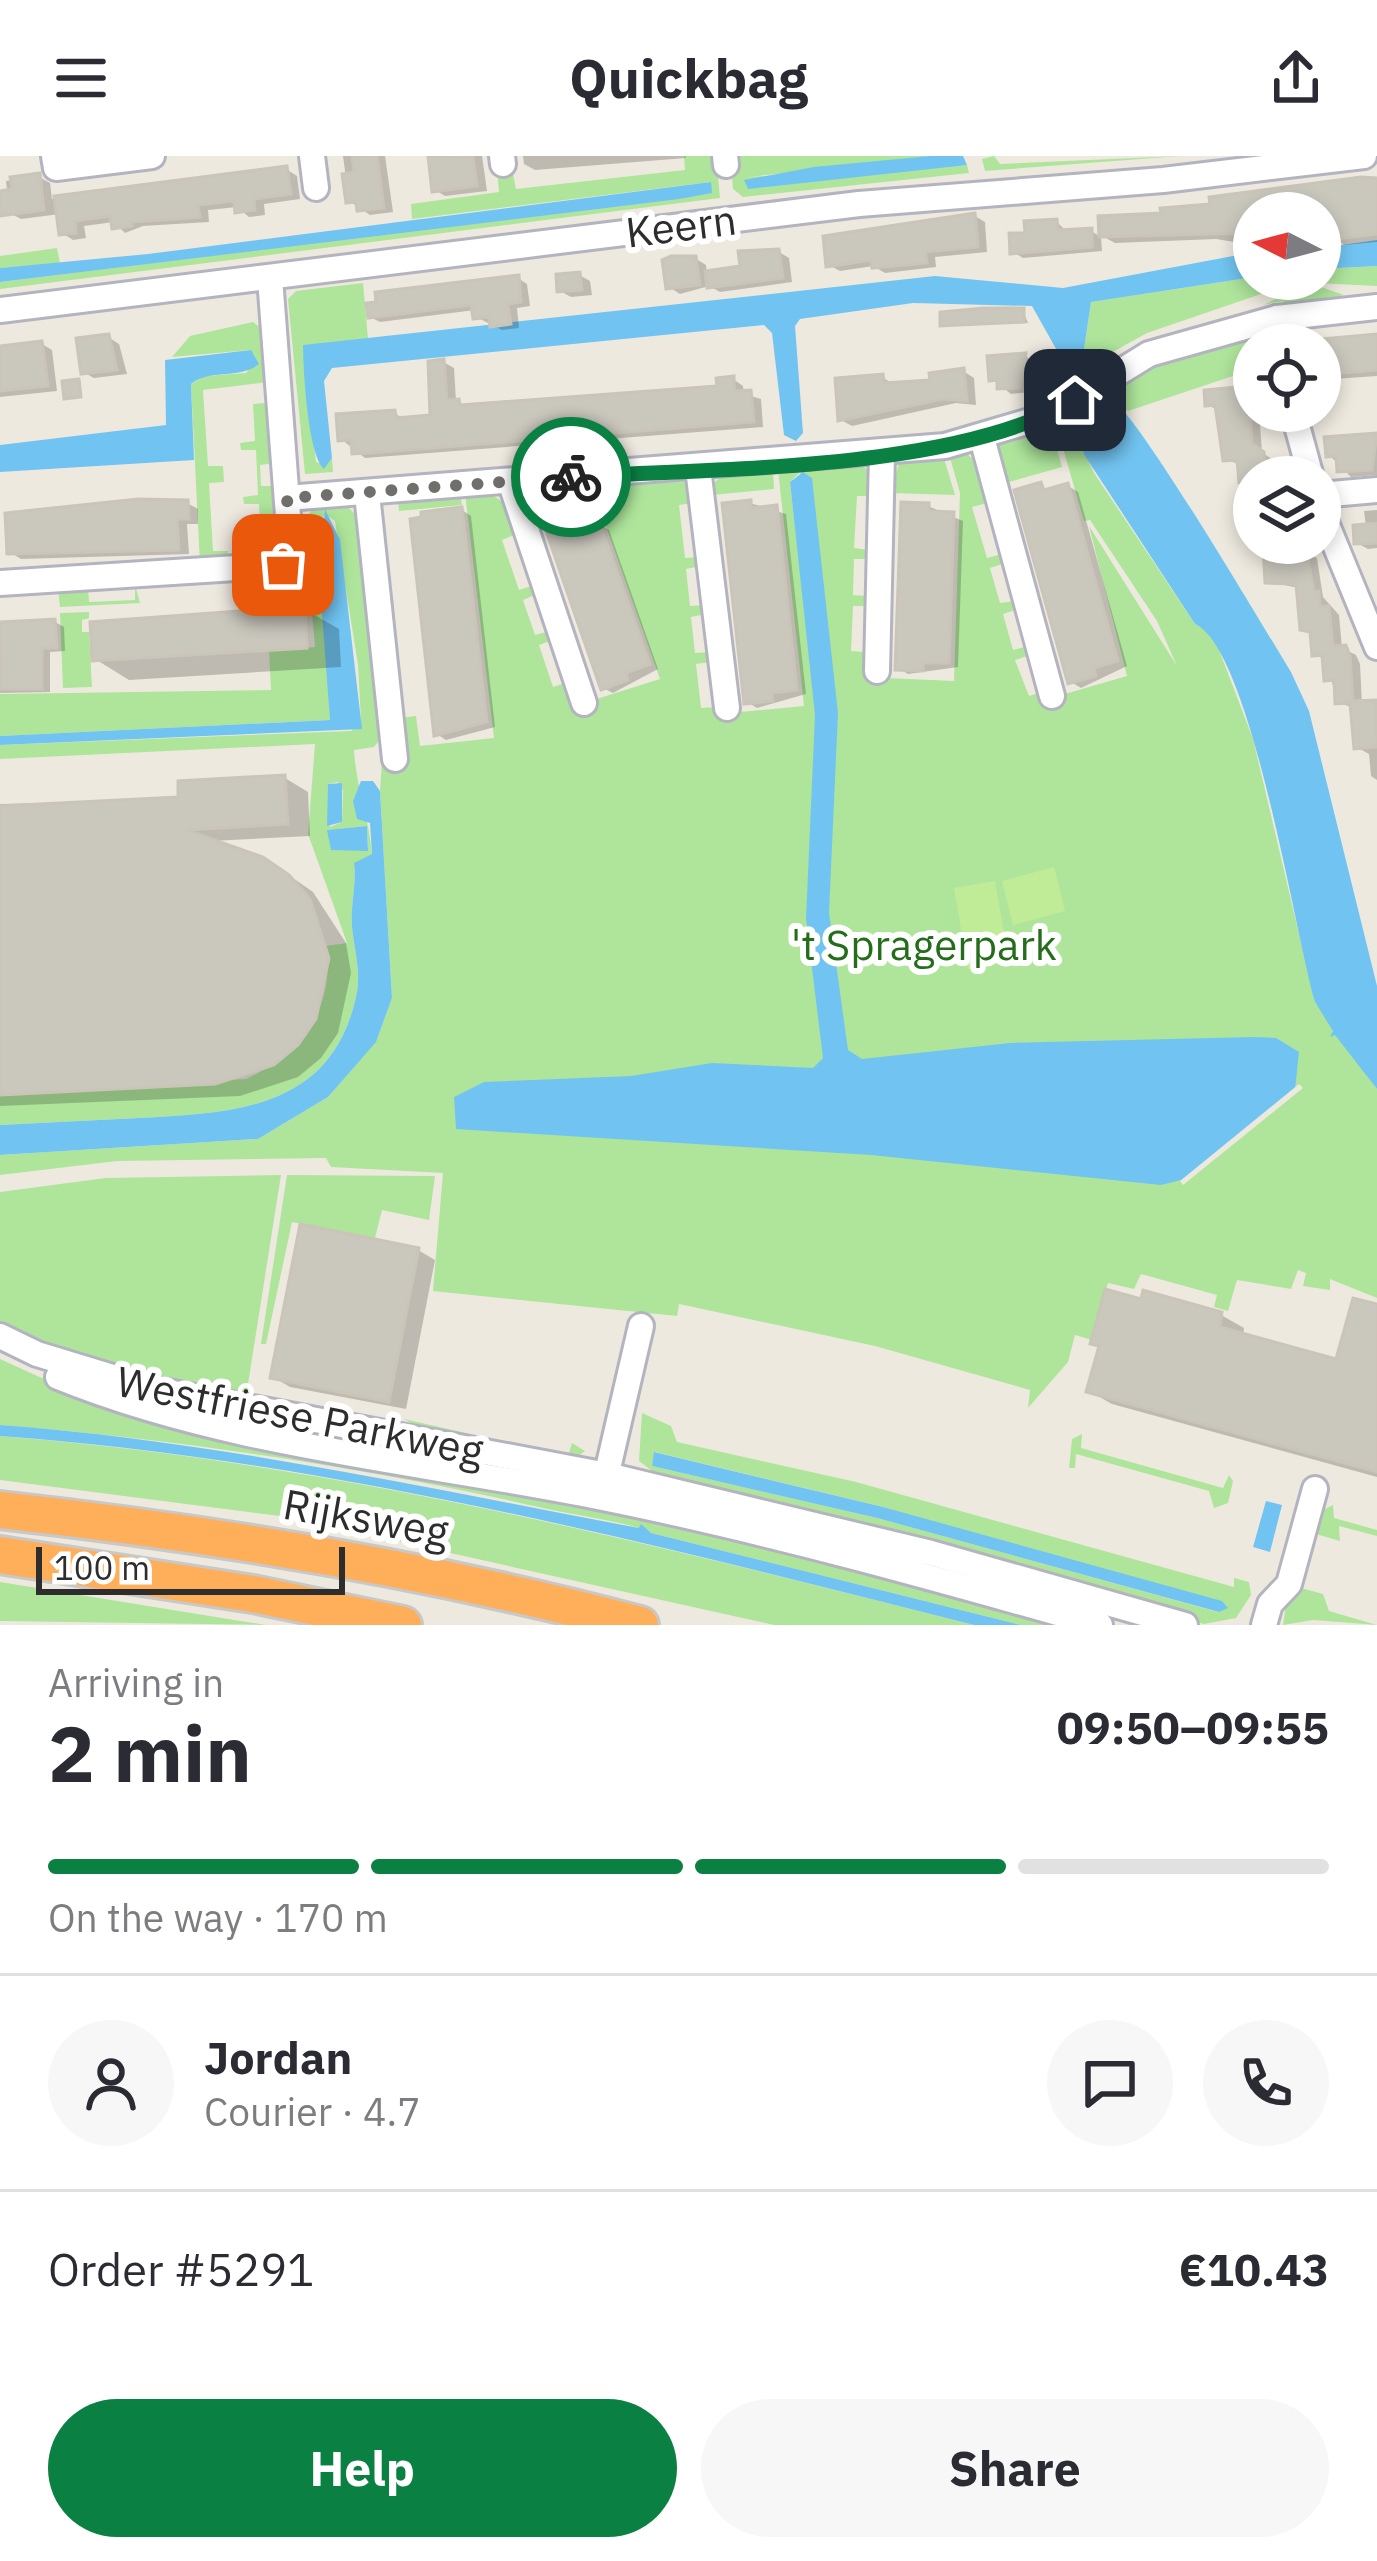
<!DOCTYPE html>
<html lang="en">
<head>
<meta charset="utf-8">
<style>
	body { margin:0; font-family:"IBM Plex Sans",sans-serif; background:#f7f7f7; color:#2b2b33; height:100vh; display:flex; flex-direction:column; font-size:45px; white-space:nowrap }
	* { box-sizing:border-box; margin:0 }
	p { font-size:39px; color:#7c7c81 }
	.icon { flex:none; width:66px; height:66px; fill:none; stroke:currentColor; stroke-width:2; stroke-linecap:round; stroke-linejoin:round }
	.map { position:relative; height:1469px; overflow:hidden }
	.details { display:flex; flex-direction:column; background:#fff; flex:1 }
	.details>* { flex:none }
	.needle { width:78px; rotate:276deg }
	.buttons { position:absolute; left:1233px; top:36px; display:grid; gap:24px }
	.buttons a { display:grid; place-items:center; width:108px; height:108px; border-radius:50%; background:#fff; box-shadow:0 6px 18px #0003; font-size:60px }
	.scale { position:absolute; left:36px; bottom:30px; width:309px; box-sizing:border-box; padding-left:12px; border:6px solid #2d2d2d; border-top:0; font-size:33px; line-height:42px; white-space:nowrap; color:#2d2d2d; -webkit-text-stroke:9px #fff; paint-order:stroke }
	.pin { position:absolute; display:grid; place-items:center; width:102px; height:102px; color:#fff; margin:-51px; border-radius:24px; box-shadow:0 6px 18px #0006 }
	.courier { position:absolute; display:grid; place-items:center; width:120px; height:120px; margin:-60px; border:9px solid #0b8043; border-radius:50%; background:#fff; color:#222; box-shadow:0 3px 15px #0007 }
	.summary em { font-style:normal; font-weight:700 }
	.summary div { display:flex; flex-direction:column-reverse }
	.summary { display:flex; align-items:center; justify-content:space-between; height:204px; padding:0 48px }
	h1 { font-size:78px; font-weight:700; line-height:90px }
	.bar { display:grid; grid-template-columns:repeat(4,1fr); gap:18px 12px; align-content:center; height:144px; padding:0 48px }
	.bar i { height:15px; border-radius:9px; background:#e1e1e2 }
	.bar .selected { background:#0b8043 }
	.bar p { grid-column:span 4 }
	.line { display:flex; align-items:center; gap:30px; padding:0 48px; border-top:3px solid #e1e1e2 }
	.line div { flex:1 }
	.round { display:grid; place-items:center; flex:none; width:126px; height:126px; border-radius:63px; background:#f7f7f7 }
	.action { display:flex; gap:24px; margin-top:auto; padding:24px 48px }
	.action a { flex:1; height:138px; border-radius:72px; background:#0b8043; color:#fff; font-size:48px; font-weight:700; line-height:138px; text-align:center }
	.action a+a { background:#f7f7f7; color:#2b2b33 }
	header { display:flex; justify-content:space-between; align-items:center; height:156px; padding:0 48px; background:#fff; font-size:54px; font-weight:700 }
	.map>svg:first-child { display:block }
	.green { fill:#aee59b; fill-rule:evenodd }
	.pitch { fill:#c1ec97 }
	.water { fill:#71c4f1 }
	.pier { fill:#eee9df }
	.shadow { fill:#0003 }
	.building { fill:#cac7bd; stroke:#cac5b8; stroke-width:3 }
	.lines { fill:none; stroke-linecap:round; stroke-linejoin:round }
	.minor-casing { stroke:#b3b4c0; stroke-width:30 }
	.highway-casing { stroke:#c8c8c8; stroke-width:42 }
	.minor { stroke:#fff; stroke-width:24 }
	.highway { stroke:#ffaf59; stroke-width:36 }
	.done { stroke:#716f6b; stroke-width:12; stroke-dasharray:0 21.6 }
	.route { stroke:#0b8043; stroke-width:15 }
	.labels { text-anchor:middle; stroke-width:12; stroke-linejoin:round; paint-order:stroke }
	.street-label { font-size:42px; fill:#2d2d2d; stroke:#fff }
	.park-label { font-size:42px; fill:#246d1a; stroke:#fff }
</style>
</head>
<body>
<header><svg class="icon" aria-label="menu" viewBox="0 0 24 24"><path d="M4 6h16M4 12h16M4 18h16"/></svg>Quickbag<svg class="icon" aria-label="share" viewBox="0 0 24 24"><path d="M12 15V3M7 8l5-5 5 5M5 13v7h14v-7"/></svg></header>
<div class="map">
<svg width="1377" height="1469" viewBox="0 0 1377 1469">
	<rect width="100%" height="100%" fill="#eee9df"/>
	<!-- green -->
	<g class="green">
		<polygon points="684,0 716,0 720,42 0,133 0,126 711,37 711,26 412,63 411,48 499,36 497,14 512,13 516,33 685,14"/>
		<polygon points="736,0 931,0 748,21 967,9 969,17 743,41 733,33 731,9"/>
		<polygon points="994,0 1000,8 1180,0 985,15 982,3"/>
		<polygon points="57,92 60,107 0,112 0,100"/>
		<polygon points="1377,110 1377,130 1296,126 1147,177 1095,206 1088,219 1082,210 1089,207 1084,193 1091,146 1254,121 1320,123 1320,113"/>
		<polygon points="363,127 368,183 303,190 316,306 325,309 332,302 333,316 305,318 288,143 296,135"/>
		<polygon points="1321,131 1344,139 1290,151 1283,145 1263,149 1297,133"/>
		<polygon points="253,166 266,176 268,226 203,234 208,310 223,310 224,326 209,327 213,395 228,395 226,403 200,408 191,228 205,220 246,217 255,205 250,194 172,201 190,180"/>
		<path d="M1241,179L1242,185L1259,183L1267,189H1254V213L1128,255L1117,246L1102,250L1099,245L1086,258L1079,286L1094,317L1195,468L1213,478L1253,583L1315,846L1377,933V1142L1330,1123V1134L1303,1130L1306,1117L1298,1114L1291,1133L1237,1124L1228,1155L1214,1151L1217,1139L1141,1118L1134,1133L1108,1127L1092,1184L1075,1179L1068,1206L1028,1252L1030,1234L875,1190L679,1148L677,1160L433,1135L443,1017L331,1011L326,1002L117,1005L0,1019V999L258,983L328,941L377,883L392,842L380,635L382,605L401,602L398,562L416,560L420,590L494,582L465,337C502,335 505,346 517,378L502,384L519,434L534,429L537,438L523,444L535,479L550,475L553,484L539,489L553,531L568,526L587,546L660,523L591,328L686,326L693,347L679,349L685,402L700,401L701,410L686,413L690,450L705,449L706,458L691,461L695,497L710,496L711,506L696,508L701,552L716,551L718,558L804,550L778,314L850,309L868,313L872,340H857L854,392L870,394V403H854L853,439L868,440V450H853L851,495L867,496L885,522L954,525L960,337L949,298L966,297L975,305L987,347L972,351L987,402L1002,398L1005,407L990,412L1000,447L1015,445L1018,453L1003,458L1013,494L1028,490L1030,499L1015,504L1029,540L1041,536L1051,542L1127,520L1089,370L1177,510L1157,465L1090,364L1084,365L1055,265L1148,211ZM799,317L811,322L815,547L790,326Z"/>
		<polygon points="263,247 271,251 276,307 260,309 261,330 278,330 281,387 275,400 247,399 246,395 261,393 259,348 244,348 243,341 258,339 256,294 241,294 240,287 255,285 253,248"/>
		<polygon points="1050,268 1062,311 1002,328 998,290"/>
		<polygon points="943,299 955,339 891,337 899,307"/>
		<polygon points="773,315 774,333 712,339 713,327 726,318"/>
		<polygon points="586,329 592,349 534,369 528,348 532,338"/>
		<polygon points="460,338 462,349 399,355 398,343"/>
		<path d="M344,347L359,362L382,581L374,591L354,594C356,631 369,661 372,698L354,708C356,725 353,737 352,753C349,780 362,807 357,836C334,953 236,957 139,962C93,964 46,967 0,969V939L246,923C299,899 336,852 326,790L347,787L308,678L315,588L0,603V589L351,575L361,565L358,509L335,365L325,358L320,365L330,564L0,580V538L271,534L269,495L315,491L304,365L315,349ZM338,626L343,635L342,666L330,671L328,628ZM367,670L368,694H331L328,674Z"/>
		<polygon points="135,429 140,447 60,451 58,433 88,431 89,446 135,444"/>
		<polygon points="89,456 89,462 82,464 82,476 89,476 92,531 63,532 60,457"/>
		<polygon points="281,1019 245,1247 171,1233 0,1175 0,1036 106,1022"/>
		<polygon points="287,1019 435,1020 429,1064 382,1054 375,1082 292,1066 266,1188 261,1188"/>
		<path d="M0,1203L55,1228L647,1359L1078,1469H1021L651,1377C630,1366 578,1360 543,1352C365,1311 182,1284 0,1269Z"/>
		<path d="M642,1257L671,1270L677,1286L856,1326L1234,1431V1422L1249,1426L1251,1439L1236,1462L1204,1468L659,1320L639,1305ZM655,1296L883,1351L1224,1450L1218,1456L877,1362L652,1310Z"/>
		<polygon points="404,1263 568,1300 572,1287 585,1295 574,1303 418,1271"/>
		<polygon points="1082,1278 1081,1292 1223,1332 1229,1319 1233,1325 1228,1347 1214,1352 1209,1335 1076,1298 1075,1312 1069,1312 1072,1283"/>
		<path d="M0,1280C331,1306 653,1388 974,1469H774L288,1361L0,1324Z"/>
		<polygon points="1333,1349 1334,1362 1377,1374 1377,1380 1339,1370 1340,1385 1316,1378 1323,1354"/>
		<polygon points="0,1426 266,1469 0,1465"/>
		<polygon points="1301,1432 1323,1438 1329,1455 1377,1469 1313,1464 1283,1469 1286,1449"/>
	</g>
	<!-- pitch -->
	<g class="pitch">
		<polygon points="1054,711 1065,755 1013,769 1002,725"/>
		<polygon points="995,725 1009,806 968,813 954,732"/>
	</g>
	<!-- water -->
	<g class="water">
		<polygon points="930,0 963,0 967,9 748,33 744,24 814,11"/>
		<polygon points="711,26 712,37 679,43 0,126 0,112 148,98"/>
		<polygon points="1377,84 1377,110 1320,113 1320,92"/>
		<path d="M1233,100H1254V121L1091,146L1084,193L1089,207L1078,219L1069,216L1032,150L913,147L800,163L795,170L803,277L796,285L784,279L772,177L764,169L332,212L324,225L332,302L324,313C307,298 303,205 303,189L935,120L1063,132Z"/>
		<path d="M251,194L259,208C239,224 210,212 191,228L194,304L0,316V289L166,269L165,204Z"/>
		<path d="M1099,244L1102,249L1111,244C1131,246 1268,479 1291,516L1309,555L1377,830V933L1335,879L1330,881L1333,875L1315,846C1295,778 1251,492 1195,468L1085,300C1074,272 1086,259 1099,244Z"/>
		<polygon points="803,316 812,322 838,557 829,757 848,894 862,903 1010,887 1253,881 1276,882 1299,896 1295,934 1185,1023 1161,1029 871,999 456,973 454,941 484,926 631,920 712,907 813,912 823,902 806,763 815,559 790,326"/>
		<polygon points="325,353 340,384 362,573 0,589 0,580 330,564 319,418"/>
		<path d="M361,625H373L380,635L392,842L376,886L328,941L258,983L0,999V969C46,967 93,964 139,962C236,957 334,953 357,836C362,807 349,780 352,753C353,737 356,724 354,707L372,698L370,667L357,663L353,645Z"/>
		<polygon points="342,627 342,666 327,670 328,628"/>
		<polygon points="367,670 368,695 331,694 327,674"/>
		<path d="M0,1269C216,1285 426,1332 639,1372L641,1368L651,1377L1021,1469H974C654,1388 330,1304 0,1280Z"/>
		<polygon points="654,1296 883,1351 1222,1445 1228,1452 1219,1456 877,1362 652,1310"/>
		<polygon points="1266,1345 1282,1349 1270,1396 1253,1391"/>
	</g>
	<!-- pier -->
	<polygon class="pier" points="1299,928 1303,932 1183,1029 1180,1025"/>
	<!-- shadow -->
	<g class="shadow">
		<polygon points="343,0 385,0 393,56 370,59 349,45"/>
		<polygon points="434,0 482,0 487,35 445,40 435,34"/>
		<polygon points="523,0 685,0 686,2 535,14 524,8"/>
		<polygon points="286,13 297,20 300,43 264,48 265,59 249,61 237,51 208,54 209,66 143,70 125,77 114,66 84,70 86,82 73,84 62,77 60,58 21,63 10,57 6,25 39,21 50,27 52,43"/>
		<polygon points="1377,24 1377,86 1344,89 1320,72 1320,57 1254,57 1254,98 1248,98 1234,86 1216,83 1115,87 1102,80 1164,60"/>
		<polygon points="975,60 985,66 987,96 935,101 936,111 885,117 873,110 840,115 829,109"/>
		<polygon points="1057,66 1067,76 1091,75 1101,81 1102,95 1023,102 1013,96 1028,79"/>
		<polygon points="779,96 789,102 792,126 720,136 709,130 680,138 669,131 696,103 706,109 707,118 744,112"/>
		<polygon points="579,119 590,125 592,139 571,141 560,135"/>
		<polygon points="518,122 527,128 530,150 517,152 519,172 502,174 476,161 475,154 380,166 370,161 379,148"/>
		<polygon points="1023,155 1028,167 943,169"/>
		<polygon points="108,181 119,188 127,218 94,222 83,216"/>
		<polygon points="1377,181 1377,220 1320,224 1317,186"/>
		<polygon points="42,188 52,194 57,235 0,241 0,193"/>
		<polygon points="1025,200 1035,206 1031,236 1011,238 992,223"/>
		<polygon points="443,206 454,212 456,245 468,252 720,233 733,223 743,230 744,238 761,243 763,271 365,302 341,283 394,257 406,264 433,262"/>
		<polygon points="963,215 974,222 976,249 956,247 852,270 841,264 882,221 893,228 933,227"/>
		<polygon points="1237,234 1259,255 1262,296 1278,308 1279,321 1254,321 1254,331 1242,325 1240,309 1226,303 1219,255 1208,249"/>
		<polygon points="1377,279 1377,319 1351,321 1329,299 1327,284"/>
		<polygon points="1068,330 1078,336 1127,510 1081,532 1071,526 1018,336"/>
		<polygon points="187,347 198,353 198,368 187,368 189,398 21,403 10,396"/>
		<polygon points="750,347 786,358 806,538 757,552 747,546"/>
		<polygon points="928,350 963,365 958,511 908,518 898,512"/>
		<polygon points="462,354 471,360 495,571 446,584 437,578"/>
		<polygon points="1377,354 1377,392 1368,393 1357,387 1366,371 1364,355"/>
		<polygon points="599,368 609,374 658,513 613,537 603,532 572,369 581,374"/>
		<polygon points="1263,387 1300,387 1301,396 1317,402 1323,441 1339,459 1342,492 1356,499 1360,508 1362,548 1377,548 1377,624 1371,620 1369,598 1356,591 1353,552 1338,546 1325,504 1315,498 1313,478 1303,472 1300,432 1268,426"/>
		<polygon points="304,453 339,473 341,511 129,524 95,503"/>
		<polygon points="55,466 64,471 65,495 50,496 50,536 0,537 0,469"/>
		<polygon points="285,622 308,636 310,680 211,685 287,718 313,736 346,787 351,817 338,877 321,902 298,921 240,940 0,950 0,648 181,644"/>
		<polygon points="418,1094 435,1104 406,1253 290,1231 273,1221"/>
		<polygon points="1377,1151 1377,1321 1112,1248 1089,1235 1221,1159 1244,1172 1243,1181 1338,1207"/>
	</g>
	<!-- building -->
	<g class="building">
		<polygon points="352,0 377,0 384,52 357,55 356,46 346,47 342,18 354,16"/>
		<polygon points="428,0 473,1 477,30 432,36"/>
		<polygon points="287,10 291,38 254,43 255,54 235,57 234,45 198,49 200,61 131,66 132,70 112,73 110,60 75,65 76,77 59,79 54,40"/>
		<polygon points="40,17 44,54 0,60 0,35 12,33 10,21"/>
		<polygon points="1361,21 1377,22 1377,78 1329,84 1320,57 1254,57 1254,67 1243,69 1244,77 1099,81 1098,60 1161,57 1160,52 1210,48 1209,41"/>
		<polygon points="975,57 978,91 925,96 927,107 872,112 871,104 826,111 823,80"/>
		<polygon points="1057,63 1058,74 1092,72 1092,91 1010,98 1009,77 1025,77 1024,65"/>
		<polygon points="779,93 783,122 707,132 705,115 740,110 738,95"/>
		<polygon points="671,100 696,100 700,129 666,133 662,104"/>
		<polygon points="580,116 582,134 557,136 556,118"/>
		<polygon points="519,119 521,146 508,148 511,168 490,171 489,161 473,163 471,149 368,162 366,147 376,146 375,136"/>
		<polygon points="984,152 1024,152 1024,166 940,170 940,156"/>
		<polygon points="109,178 117,214 81,218 76,182"/>
		<polygon points="1377,178 1377,214 1320,219 1320,183"/>
		<polygon points="42,185 48,230 0,235 0,190"/>
		<polygon points="1026,197 1020,232 997,233 997,224 989,225 987,200"/>
		<polygon points="444,203 447,244 459,243 460,249 717,230 716,222 734,220 734,235 751,234 754,266 370,297 352,298 351,284 338,285 336,258 395,254 396,262 430,259 428,205"/>
		<polygon points="964,212 967,245 943,243 838,265 835,222 883,218 884,227 930,224 929,217"/>
		<polygon points="79,223 81,241 64,243 62,225"/>
		<polygon points="1238,231 1239,246 1249,246 1252,287 1264,296 1266,321 1254,321 1254,326 1239,327 1237,304 1223,305 1215,249 1205,250 1204,234"/>
		<polygon points="1377,277 1372,314 1337,316 1336,300 1326,301 1324,281"/>
		<polygon points="1041,326 1044,334 1068,327 1118,505 1094,512 1096,520 1068,528 1014,334"/>
		<polygon points="138,343 188,344 189,363 177,363 179,394 7,398 5,357"/>
		<polygon points="751,344 751,352 777,349 797,534 772,537 773,545 744,548 722,347"/>
		<polygon points="901,346 929,347 929,355 954,356 949,507 923,507 923,515 895,514"/>
		<polygon points="462,351 487,566 434,580 410,363 421,361 421,356"/>
		<polygon points="599,365 650,508 626,517 628,524 601,534 546,375 573,366 575,373"/>
		<polygon points="1377,367 1377,387 1354,388 1353,369"/>
		<polygon points="1272,387 1306,393 1314,436 1319,435 1320,451 1329,450 1333,490 1346,489 1350,500 1353,545 1376,544 1377,591 1354,593 1350,547 1335,548 1334,524 1324,525 1322,499 1312,500 1310,476 1300,474 1296,428 1265,427 1263,391"/>
		<polygon points="305,450 307,492 92,505 90,466"/>
		<polygon points="55,463 57,492 42,492 42,533 1,533 0,466"/>
		<polygon points="285,619 288,668 186,674 263,701 289,719 310,743 329,802 316,863 298,889 274,909 215,928 0,939 0,650 178,641 178,625"/>
		<polygon points="300,1068 419,1092 389,1246 270,1222"/>
		<polygon points="1105,1133 1141,1143 1143,1134 1222,1156 1220,1171 1336,1203 1353,1142 1377,1148 1377,1316 1086,1236 1099,1190 1090,1188"/>
	</g>
	<g class="lines">
		<defs>
			<g id="minor">
				<polyline points="54,0 56,12 152,0"/>
				<polyline points="312,0 316,32"/>
				<polyline points="502,0 503,8"/>
				<polyline points="725,0 726,9"/>
				<polyline points="0,154 859,48 1163,24 1364,0"/>
				<polyline points="1277,162 1377,151"/>
				<polyline points="1293,255 1311,321"/>
				<polyline points="982,282 1052,540"/>
				<polyline points="698,312 727,552"/>
				<polyline points="510,325 584,547"/>
				<polyline points="367,338 395,603"/>
				<polyline points="1320,339 1377,334"/>
				<polyline points="287,342 945,290 1050,259 1149,198 1277,162 1281,189"/>
				<polyline points="1320,352 1377,491"/>
				<polyline points="0,427 283,409 290,386 270,122"/>
				<polyline points="877,515 882,298"/>
				<polyline points="0,1180 37,1198 152,1233 607,1319 931,1397 1185,1469"/>
				<path d="M58,1221C228,1290 419,1305 598,1341C767,1375 934,1422 1100,1469"/>
				<polyline points="603,1334 641,1170"/>
				<polyline points="1264,1469 1270,1448 1289,1428 1315,1333"/>
			</g>
			<g id="highway">
				<path d="M0,1354C216,1378 430,1413 640,1469"/>
				<polyline points="0,1399 253,1438 403,1469"/>
			</g>
		</defs>
		<!-- minor casing -->
		<use href="#minor" class="minor-casing"/>
		<!-- highway casing -->
		<use href="#highway" class="highway-casing"/>
		<!-- minor -->
		<use href="#minor" class="minor"/>
		<!-- highway -->
		<use href="#highway" class="highway"/>
	</g>
	<g class="lines">
		<!-- done -->
		<polyline class="done" points="283,409 290,386 287,342 571,321"/>
		<!-- route -->
		<path class="route" d="M571,321C714,312 953,316 1075,244"/>
	</g>
	<g class="labels">
		<!-- street labels -->
		<g class="street-label">
			<text transform="translate(681 70) rotate(-7)" y="15">Keern</text>
			<text transform="translate(300 1260) rotate(11)" y="15">Westfriese Parkweg</text>
			<text transform="translate(366 1362) rotate(10)" y="15">Rijksweg</text>
		</g>
		<!-- park labels -->
		<g class="park-label">
			<text x="924" y="804">'t Spragerpark</text>
		</g>
	</g>
</svg>
<div class="buttons">
<a><svg class="needle" viewBox="-14 -14 28 28"><path d="M0-13l5 13h-10z" fill="#e53935"/><path d="M0 13l5-13h-10z" fill="#7c7c81"/></svg></a>
<a><svg class="icon" aria-label="locate" viewBox="0 0 24 24"><circle cx="12" cy="12" r="6"/><path d="M12 2v4M12 18v4M2 12h4M18 12h4"/></svg></a>
<a><svg class="icon" aria-label="layers" viewBox="0 0 24 24"><path d="M12 4l9 5-9 5-9-5zM3 14l9 5 9-5"/></svg></a>
</div>
<div class="scale">100 m</div>
<div class="pin" style="left:283px;top:409px;background:#ea580c"><svg class="icon" aria-label="bag" viewBox="0 0 24 24"><path d="M5 8h14l-1 12H6zM9 8a3 3 0 0 1 6 0"/></svg></div>
<div class="pin" style="left:1075px;top:244px;background:#1f2937"><svg class="icon" aria-label="home" viewBox="0 0 24 24"><path d="M3 11l9-7 9 7M6 9v11h12V9"/></svg></div>
<div class="courier" style="left:571px;top:321px"><svg class="icon" aria-label="bike" viewBox="0 0 24 24"><circle cx="6" cy="16" r="4"/><circle cx="18" cy="16" r="4"/><path d="M6 16l4-8h5l3 8M10 8l3 8H6M13 5h3"/></svg></div>
</div>
<section class="details">
<div class="summary"><div><h1>2 min</h1><p>Arriving in</p></div><em>09:50–09:55</em></div>
<div class="bar"><i class="selected"></i><i class="selected"></i><i class="selected"></i><i></i><p>On the way · 170 m</p></div>
<div class="line" style="height:216px"><a class="round"><svg class="icon" aria-label="person" viewBox="0 0 24 24"><circle cx="12" cy="8" r="4"/><path d="M4 21q1-7 8-7t8 7"/></svg></a><div><b>Jordan</b><p>Courier · 4.7</p></div><a class="round"><svg class="icon" aria-label="chat" viewBox="0 0 24 24"><path d="M4 5h16v11H9l-5 4z"/></svg></a><a class="round"><svg class="icon" aria-label="phone" viewBox="0 0 24 24"><path d="M5 4h4l2 5-3 2q2 4 5 5l2-3 5 2v4C11 20 4 13 5 4z"/></svg></a></div>
<div class="line" style="height:156px"><div>Order #5291</div><b>€10.43</b></div>
<div class="action"><a>Help</a><a>Share</a></div>
</section>
</body>
</html>
